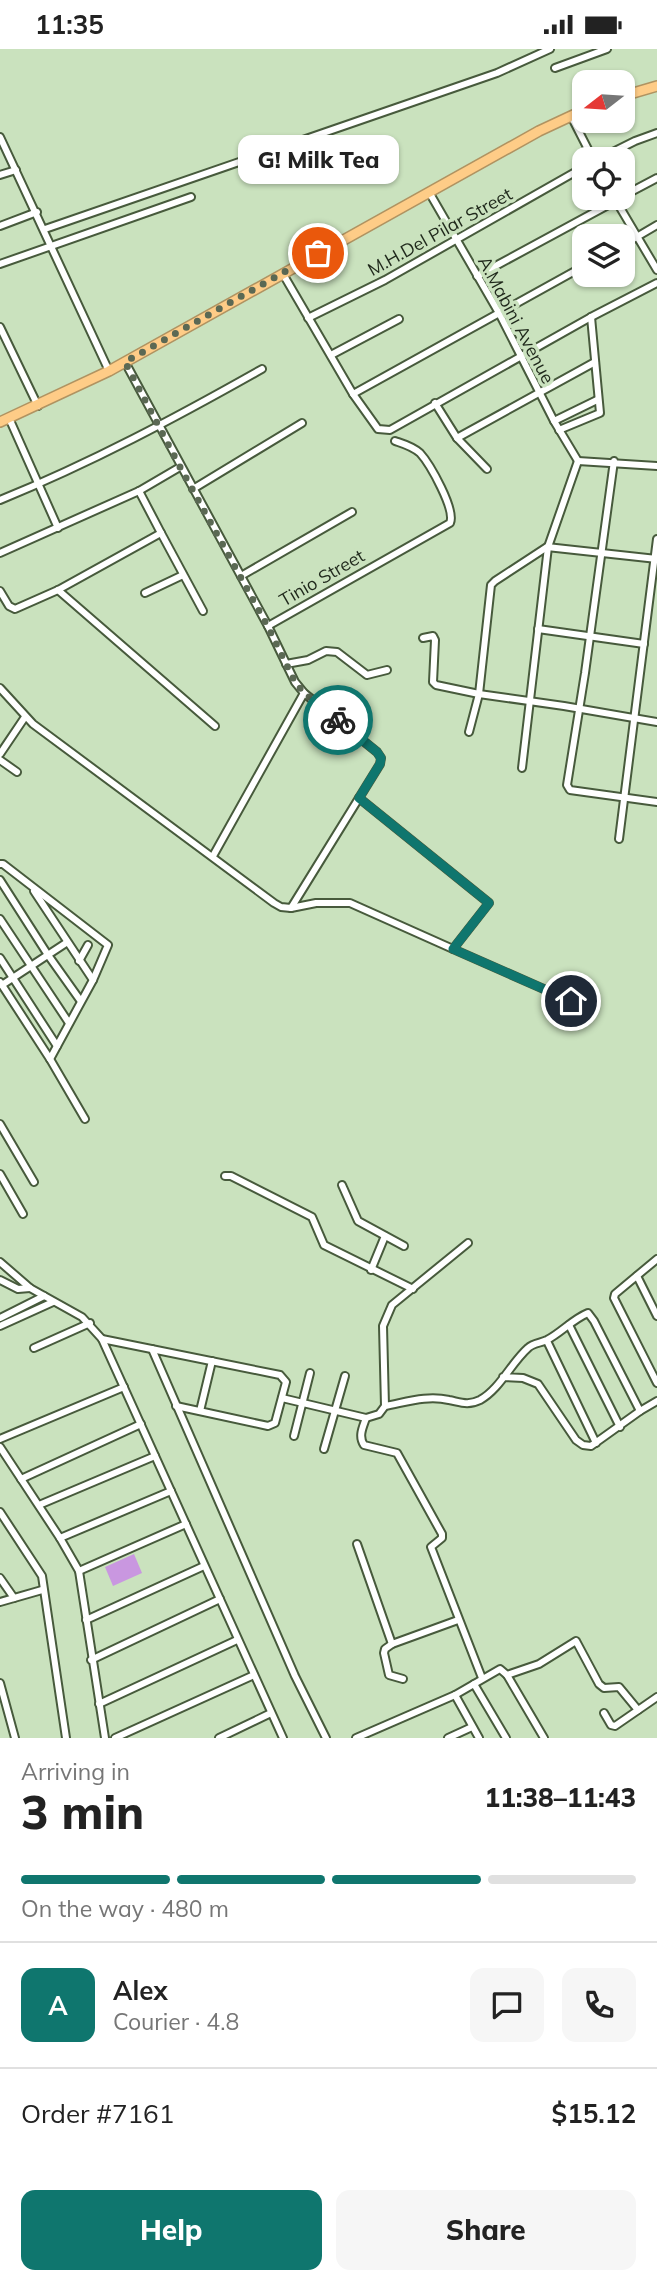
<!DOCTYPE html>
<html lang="en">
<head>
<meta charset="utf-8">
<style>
	body { margin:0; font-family:Mulish,sans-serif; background:#f6f6f6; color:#222; height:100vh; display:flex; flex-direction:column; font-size:26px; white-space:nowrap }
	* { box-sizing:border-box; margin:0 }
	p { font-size:23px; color:#767676 }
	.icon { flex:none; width:38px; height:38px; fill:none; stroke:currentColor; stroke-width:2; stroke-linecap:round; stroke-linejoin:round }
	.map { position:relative; height:1689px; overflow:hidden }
	.details { display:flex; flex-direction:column; background:#fff; flex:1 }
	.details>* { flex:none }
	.needle { width:46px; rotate:253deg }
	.buttons { position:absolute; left:572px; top:21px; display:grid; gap:14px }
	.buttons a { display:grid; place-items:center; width:63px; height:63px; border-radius:14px; background:#fff; box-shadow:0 2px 5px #0004; font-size:35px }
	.pin { position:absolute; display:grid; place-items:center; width:60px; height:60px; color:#fff; margin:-30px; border:4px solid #fff; border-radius:50%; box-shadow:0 2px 7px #0007 }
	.courier { position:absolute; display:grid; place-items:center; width:70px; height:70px; margin:-35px; border:5px solid #0f766e; border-radius:50%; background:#fff; color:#222; box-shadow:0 2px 9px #0007 }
	.bubble { position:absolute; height:49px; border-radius:14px; background:#fff; box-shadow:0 2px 5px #0004; font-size:23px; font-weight:800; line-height:49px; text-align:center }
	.headline em { font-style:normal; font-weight:800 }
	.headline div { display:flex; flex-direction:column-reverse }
	.headline { display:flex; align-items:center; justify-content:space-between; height:119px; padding:0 21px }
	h1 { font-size:46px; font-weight:800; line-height:52px }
	.bar { display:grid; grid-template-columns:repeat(4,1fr); gap:10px 7px; align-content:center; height:84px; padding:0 21px }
	.bar i { height:9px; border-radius:5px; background:#e0e0e0 }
	.bar .selected { background:#0f766e }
	.bar p { grid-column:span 4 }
	.line { display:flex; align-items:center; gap:18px; padding:0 21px; border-top:2px solid #e0e0e0 }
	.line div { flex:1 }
	.round { display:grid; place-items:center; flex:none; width:74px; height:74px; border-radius:14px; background:#f6f6f6 }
	.action { display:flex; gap:14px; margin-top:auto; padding:14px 21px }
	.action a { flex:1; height:80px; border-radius:14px; background:#0f766e; color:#fff; font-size:28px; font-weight:800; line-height:80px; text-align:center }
	.action a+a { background:#f6f6f6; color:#222 }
	.status { display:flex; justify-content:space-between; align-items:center; height:49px; padding:0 35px; background:#fff; direction:ltr }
	.status svg { height:19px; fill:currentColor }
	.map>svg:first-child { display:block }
	.pitch { fill:#c997e0 }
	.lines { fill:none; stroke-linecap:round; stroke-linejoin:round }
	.minor-casing { stroke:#475a3c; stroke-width:10 }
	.highway-casing { stroke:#b09361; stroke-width:12 }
	.minor { stroke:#fff; stroke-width:6 }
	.highway { stroke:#fecc87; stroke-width:9 }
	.done { stroke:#5b6954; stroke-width:7; stroke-dasharray:0 12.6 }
	.route { stroke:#0f766e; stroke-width:9 }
	.labels { text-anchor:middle; stroke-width:7; stroke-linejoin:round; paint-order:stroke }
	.street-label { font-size:18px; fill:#1f281b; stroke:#cae2be }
</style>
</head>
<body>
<div class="status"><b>11:35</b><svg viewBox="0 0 49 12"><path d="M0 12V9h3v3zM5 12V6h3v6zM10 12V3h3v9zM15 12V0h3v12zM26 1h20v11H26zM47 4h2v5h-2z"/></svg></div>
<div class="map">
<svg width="657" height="1689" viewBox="0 0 657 1689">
	<rect width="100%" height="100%" fill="#cae2be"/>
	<!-- pitch -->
	<polygon class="pitch" points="134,1505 142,1524 113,1537 105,1518"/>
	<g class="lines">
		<defs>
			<g id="minor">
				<polyline points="555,19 607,0"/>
				<polyline points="571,67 593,110"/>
				<polyline points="0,88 109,322"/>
				<polyline points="599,110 635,92 657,84"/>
				<polyline points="0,126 16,121"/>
				<polyline points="429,143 499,264 554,372 578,412"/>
				<polyline points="623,147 657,129"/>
				<polyline points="615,150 657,221"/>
				<polyline points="0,177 37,163"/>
				<polyline points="45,180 497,24 550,0"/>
				<polyline points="623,196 657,176"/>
				<polyline points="0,215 191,148"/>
				<polyline points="283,225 353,345 378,380 390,381 591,268 657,234"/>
				<polyline points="477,227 621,149"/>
				<polyline points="308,269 385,231 584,118"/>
				<polyline points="0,278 38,357"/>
				<polyline points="331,306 399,270"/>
				<path d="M125,313L268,577L450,474C456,461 430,415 420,404C412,397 404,395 395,392"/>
				<polyline points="353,345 584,217"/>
				<polyline points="435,354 457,389 487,420"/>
				<polyline points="9,369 58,479"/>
				<polyline points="554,372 597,351"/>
				<polyline points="559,381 600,364 591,268"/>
				<polyline points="457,389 595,313"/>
				<polyline points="578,412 657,417"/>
				<polyline points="614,412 585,624 567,736 570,741 657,753"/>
				<polyline points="193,440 302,374"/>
				<path d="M0,451C91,414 177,368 262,320"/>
				<polyline points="161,484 203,562"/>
				<polyline points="0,504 139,442 180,418"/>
				<polyline points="241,527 352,463"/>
				<polyline points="58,541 215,677"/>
				<polyline points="0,542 9,557 15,560 58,541 161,484 139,442"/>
				<polyline points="145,544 183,526"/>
				<polyline points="538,580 644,595"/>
				<polyline points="423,589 433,587 435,591 433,633 436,636 479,645 564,657 657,673"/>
				<polyline points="286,615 308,611 326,602 337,603 367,626 387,621"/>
				<polyline points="0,639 33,675 274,854 281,858 291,859 380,715 381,709 377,703 304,644 295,633 268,577"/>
				<polyline points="469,683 479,645 491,536 495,532 547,498 657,510"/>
				<polyline points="0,705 25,668"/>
				<polyline points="0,711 17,723"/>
				<polyline points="522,719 548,498 578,412"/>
				<polyline points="619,790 657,490"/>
				<polyline points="213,807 304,644"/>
				<polyline points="0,815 3,815 108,896 93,931 50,1010"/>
				<polyline points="0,831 48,906 80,951"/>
				<polyline points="34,842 93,931"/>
				<polyline points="291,859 316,854 350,854 453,900 489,854 359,749"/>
				<polyline points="0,870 69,974"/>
				<polyline points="453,900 571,952"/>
				<polyline points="0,909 57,997"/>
				<polyline points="79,912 88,896"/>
				<polyline points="0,933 50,1010 85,1070"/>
				<polyline points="2,936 66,894"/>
				<polyline points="0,1075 34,1133"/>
				<polyline points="0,1125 23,1165"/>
				<polyline points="225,1127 231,1127 312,1168 324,1196 413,1240"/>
				<polyline points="342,1136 358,1172 404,1197"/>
				<polyline points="657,1210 615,1245 614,1249 657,1334"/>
				<polyline points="0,1213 30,1239 82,1268 102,1290 283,1689"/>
				<polyline points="371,1221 385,1187"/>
				<polyline points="637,1227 657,1267"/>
				<polyline points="0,1231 18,1240 30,1239"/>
				<polyline points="0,1269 44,1247"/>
				<polyline points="569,1276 620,1378"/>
				<polyline points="0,1277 53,1253"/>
				<polyline points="102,1290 280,1326 286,1333 275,1374 268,1377 176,1357"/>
				<polyline points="547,1292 596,1394"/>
				<polyline points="34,1299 90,1274"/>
				<polyline points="152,1300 295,1627 326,1689"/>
				<path d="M282,1349L366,1369L379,1365L385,1357C407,1353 427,1346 449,1351C460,1353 468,1357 480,1351C500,1340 511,1314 528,1299C533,1294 541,1294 547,1291C562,1283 573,1270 588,1264L594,1272L640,1362L591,1397L583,1396L576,1391L538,1335L523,1329L503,1328"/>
				<polyline points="385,1357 383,1277 392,1256 468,1194"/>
				<polyline points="200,1362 212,1312"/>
				<polyline points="640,1362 657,1352"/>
				<path d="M366,1369C363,1378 358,1387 364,1396L397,1404L442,1485V1489L431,1498L482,1629"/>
				<polyline points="294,1387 310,1324"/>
				<polyline points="0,1390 124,1338"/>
				<polyline points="0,1398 60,1489 79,1522 105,1689"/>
				<polyline points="324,1400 345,1327"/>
				<polyline points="21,1430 141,1375"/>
				<polyline points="39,1456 155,1407"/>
				<polyline points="0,1463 42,1527 66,1689"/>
				<polyline points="60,1489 171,1442"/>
				<polyline points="357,1495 392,1595 458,1571"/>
				<polyline points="79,1522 186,1475"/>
				<polyline points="0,1529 14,1549"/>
				<polyline points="0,1553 42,1541"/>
				<polyline points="86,1571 204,1517"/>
				<polyline points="392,1595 385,1600 384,1604 389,1626 403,1630"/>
				<polyline points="91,1611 220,1550"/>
				<polyline points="507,1626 539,1615 576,1592 599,1635 604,1639 619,1638 638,1661"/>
				<polyline points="0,1634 15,1689"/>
				<polyline points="474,1635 506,1689"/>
				<polyline points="455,1646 479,1689"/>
				<polyline points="99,1655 237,1591"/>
				<polyline points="604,1664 611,1676 615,1677 657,1648"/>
				<polyline points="115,1689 254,1626"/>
				<polyline points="219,1689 271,1664"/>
				<polyline points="356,1689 455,1646 500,1620 507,1626 544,1689"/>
				<polyline points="448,1689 472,1678"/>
			</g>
			<g id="highway">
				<polyline points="623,47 657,37"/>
				<polyline points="0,373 109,322 539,82 584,61"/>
			</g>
		</defs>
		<!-- minor casing -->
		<use href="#minor" class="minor-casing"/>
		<!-- highway casing -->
		<use href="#highway" class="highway-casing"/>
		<!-- minor -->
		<use href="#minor" class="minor"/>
		<!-- highway -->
		<use href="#highway" class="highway"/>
	</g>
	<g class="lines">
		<!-- done -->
		<polyline class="done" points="318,204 125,313 180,418 268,578 295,633 304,644 338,671"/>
		<!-- route -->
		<polyline class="route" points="338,671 377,703 381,709 380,715 359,749 489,854 453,900 571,952"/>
	</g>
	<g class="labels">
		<!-- street labels -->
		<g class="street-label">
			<text transform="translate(440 183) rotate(-29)" y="6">M.H.Del Pilar Street</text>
			<text transform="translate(516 271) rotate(62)" y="6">A.Mabini Avenue</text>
			<text transform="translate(322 529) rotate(-30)" y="6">Tinio Street</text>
		</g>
	</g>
</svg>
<div class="buttons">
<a><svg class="needle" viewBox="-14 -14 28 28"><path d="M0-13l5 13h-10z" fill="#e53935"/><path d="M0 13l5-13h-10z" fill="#767676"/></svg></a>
<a><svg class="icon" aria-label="locate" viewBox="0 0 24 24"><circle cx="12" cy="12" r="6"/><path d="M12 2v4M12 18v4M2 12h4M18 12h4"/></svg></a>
<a><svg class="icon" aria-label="layers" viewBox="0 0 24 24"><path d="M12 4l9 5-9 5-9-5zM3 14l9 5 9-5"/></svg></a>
</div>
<div class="pin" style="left:318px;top:204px;background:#ea580c"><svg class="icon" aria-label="bag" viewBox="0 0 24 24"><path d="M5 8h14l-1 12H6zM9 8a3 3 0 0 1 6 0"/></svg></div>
<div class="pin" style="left:571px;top:952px;background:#1f2937"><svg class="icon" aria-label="home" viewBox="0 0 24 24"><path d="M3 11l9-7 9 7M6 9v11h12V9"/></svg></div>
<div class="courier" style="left:338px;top:671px"><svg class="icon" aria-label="bike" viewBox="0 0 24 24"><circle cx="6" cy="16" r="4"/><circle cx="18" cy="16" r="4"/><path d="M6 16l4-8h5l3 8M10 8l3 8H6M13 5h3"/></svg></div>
<div class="bubble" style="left:238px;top:86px;width:161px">G! Milk Tea</div>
</div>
<section class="details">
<div class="headline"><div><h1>3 min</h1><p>Arriving in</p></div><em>11:38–11:43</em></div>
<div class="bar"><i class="selected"></i><i class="selected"></i><i class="selected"></i><i></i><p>On the way · 480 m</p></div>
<div class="line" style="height:126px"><b class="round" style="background:#0f766e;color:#fff">A</b><div><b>Alex</b><p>Courier · 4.8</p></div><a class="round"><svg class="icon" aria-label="chat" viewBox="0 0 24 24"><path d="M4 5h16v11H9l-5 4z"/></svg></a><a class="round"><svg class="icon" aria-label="phone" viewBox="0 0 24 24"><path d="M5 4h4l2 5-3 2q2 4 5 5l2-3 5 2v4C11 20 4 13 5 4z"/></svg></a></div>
<div class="line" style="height:91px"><div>Order #7161</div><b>$15.12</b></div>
<div class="action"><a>Help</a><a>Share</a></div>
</section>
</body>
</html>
